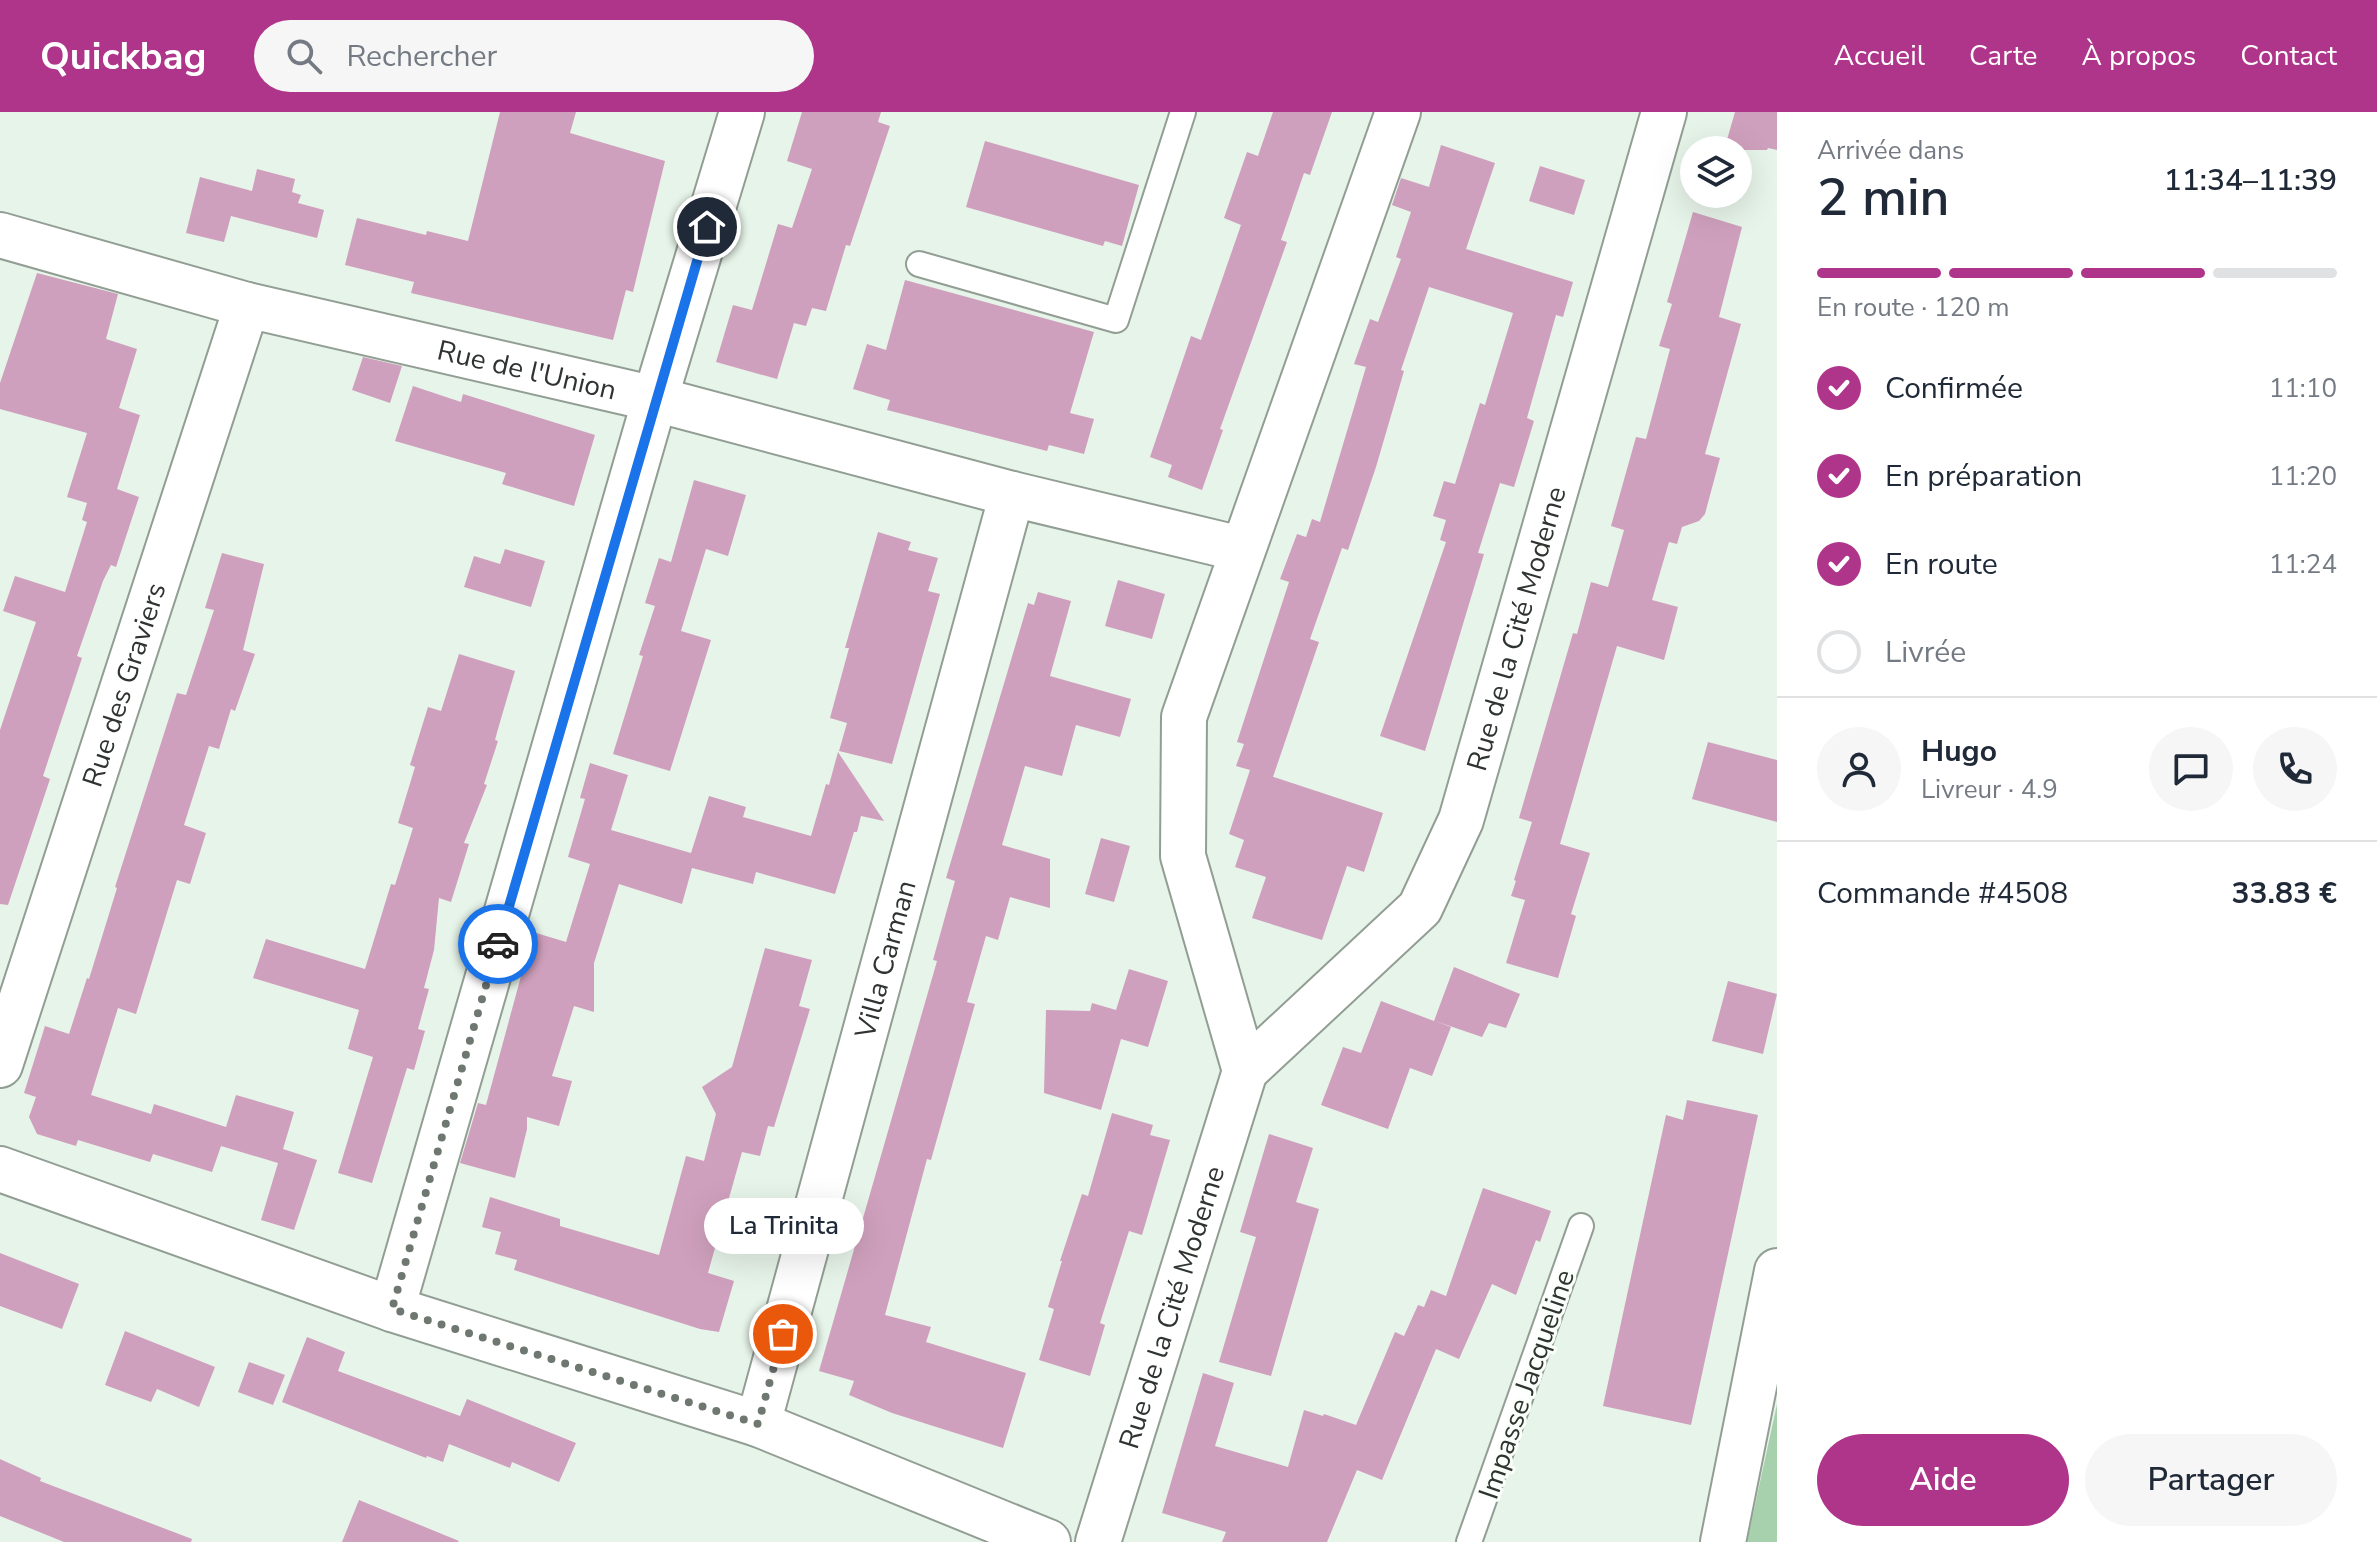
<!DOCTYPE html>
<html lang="fr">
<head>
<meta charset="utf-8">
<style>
	body { margin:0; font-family:"Nunito Sans",sans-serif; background:#f6f6f7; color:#1f2937; height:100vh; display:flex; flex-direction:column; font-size:30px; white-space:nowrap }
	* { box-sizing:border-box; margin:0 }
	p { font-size:26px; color:#747a83 }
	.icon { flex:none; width:44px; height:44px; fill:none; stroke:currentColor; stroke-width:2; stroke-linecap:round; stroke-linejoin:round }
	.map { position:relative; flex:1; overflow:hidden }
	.panel { display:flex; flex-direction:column; background:#fff; width:600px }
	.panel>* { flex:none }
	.buttons { position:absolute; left:1680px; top:24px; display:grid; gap:16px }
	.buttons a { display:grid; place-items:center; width:72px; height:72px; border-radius:50%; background:#fff; box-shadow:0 8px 32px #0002; font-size:40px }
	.pin { position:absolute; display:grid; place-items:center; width:68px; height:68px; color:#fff; margin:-34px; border:4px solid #fff; border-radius:50%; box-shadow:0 2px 8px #0007 }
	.courier { position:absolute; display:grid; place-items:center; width:80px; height:80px; margin:-40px; border:6px solid #1a73e8; border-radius:50%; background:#fff; color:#222; box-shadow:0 2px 10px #0007 }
	.bubble { position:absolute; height:56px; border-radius:28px; background:#fff; box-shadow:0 8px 32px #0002; font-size:26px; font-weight:600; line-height:56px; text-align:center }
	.summary em { font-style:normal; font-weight:600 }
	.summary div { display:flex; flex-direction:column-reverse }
	.summary { display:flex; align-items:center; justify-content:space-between; height:136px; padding:0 40px }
	h1 { font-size:52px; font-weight:600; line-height:60px }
	.bar { display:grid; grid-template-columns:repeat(4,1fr); gap:12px 8px; align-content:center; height:96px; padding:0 40px }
	.bar i { height:10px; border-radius:6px; background:#e0e1e3 }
	.bar .active { background:#ae358a }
	.bar p { grid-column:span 4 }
	.line { display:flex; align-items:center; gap:20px; padding:0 40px; border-top:2px solid #e0e1e3 }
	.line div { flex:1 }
	.round { display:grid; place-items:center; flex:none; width:84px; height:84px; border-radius:42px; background:#f6f6f7 }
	ol { padding:0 40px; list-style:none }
	li { display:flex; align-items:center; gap:24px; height:88px }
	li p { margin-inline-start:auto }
	li .icon { padding:8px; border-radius:50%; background:#ae358a; color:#fff; stroke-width:4 }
	li:last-child { color:#747a83 }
	li i { width:44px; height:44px; border:4px solid #e0e1e3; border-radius:50% }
	.action { display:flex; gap:16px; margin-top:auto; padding:16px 40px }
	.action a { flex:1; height:92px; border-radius:48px; background:#ae358a; color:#fff; font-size:32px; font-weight:600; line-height:92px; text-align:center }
	.action a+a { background:#f6f6f7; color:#1f2937 }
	header { display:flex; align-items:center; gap:48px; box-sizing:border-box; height:112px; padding:0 40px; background:#ae358a; color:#fff }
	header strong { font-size:38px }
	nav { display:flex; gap:44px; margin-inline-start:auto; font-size:28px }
	.search { width:560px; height:72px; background:#f6f6f7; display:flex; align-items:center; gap:20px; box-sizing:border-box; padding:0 28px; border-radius:44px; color:#747a83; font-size:30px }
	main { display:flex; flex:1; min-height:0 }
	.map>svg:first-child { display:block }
	.green { fill:#a7d0ad }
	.building { fill:#cfa0bd }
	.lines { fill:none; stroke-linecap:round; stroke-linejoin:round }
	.lane-casing { stroke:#929e94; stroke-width:28 }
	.street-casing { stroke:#929e94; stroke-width:48 }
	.lane { stroke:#fff; stroke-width:24 }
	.street { stroke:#fff; stroke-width:44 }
	.done { stroke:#6f7771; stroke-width:8; stroke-dasharray:0 14.4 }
	.route { stroke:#1a73e8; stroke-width:10 }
	.labels { text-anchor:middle; stroke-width:6; stroke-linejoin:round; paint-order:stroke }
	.street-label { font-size:28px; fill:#2f3430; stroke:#fafffa }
</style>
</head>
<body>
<header>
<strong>Quickbag</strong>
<div class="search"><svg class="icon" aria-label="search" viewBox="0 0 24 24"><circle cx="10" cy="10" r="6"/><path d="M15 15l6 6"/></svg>Rechercher</div>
<nav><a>Accueil</a><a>Carte</a><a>À propos</a><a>Contact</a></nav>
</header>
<main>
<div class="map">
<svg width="1777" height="1430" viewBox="0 0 1777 1430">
	<rect width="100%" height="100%" fill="#e7f4e9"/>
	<!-- green -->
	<polygon class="green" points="1777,1292 1777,1430 1747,1430"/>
	<!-- building -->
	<g class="building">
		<polygon points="500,0 576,0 570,21 665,49 633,180 626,178 613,228 411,181 414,170 345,153 357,106 426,123 427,119 468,129"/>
		<polygon points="802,0 881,0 878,10 890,14 850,134 846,133 826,199 812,196 806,214 794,211 777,267 716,250 733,193 752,198 778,112 792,116 812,57 787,49"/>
		<polygon points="1273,0 1332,0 1310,63 1304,61 1281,128 1287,130 1220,317 1223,318 1202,378 1168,365 1172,353 1150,345 1191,224 1201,228 1241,113 1224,106 1247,40 1258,44"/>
		<polygon points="1735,0 1777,0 1777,38 1768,36 1767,38 1724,38"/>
		<polygon points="985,29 1139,73 1122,134 1105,129 1103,134 966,95"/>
		<polygon points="1441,33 1495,51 1466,137 1573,170 1563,205 1556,203 1527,306 1534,309 1514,375 1500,371 1478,441 1484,442 1425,639 1380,624 1446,430 1440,428 1446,408 1433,404 1444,369 1455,372 1480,291 1485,293 1513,201 1429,175 1401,258 1404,259 1376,355 1348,438 1342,436 1310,527 1319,530 1273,665 1265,662 1383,701 1364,760 1347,754 1322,828 1252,806 1266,765 1235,755 1244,728 1229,722 1250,658 1236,654 1244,632 1237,630 1289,470 1280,467 1297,422 1306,425 1312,407 1320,410 1366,255 1354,252 1370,207 1378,210 1401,147 1396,145 1411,100 1392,93 1401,66 1429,75"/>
		<polygon points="1540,54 1585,68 1574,103 1529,89"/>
		<polygon points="257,57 295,67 292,80 301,83 298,91 324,98 317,126 231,104 224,130 186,121 200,65 252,79"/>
		<polygon points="1693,100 1742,115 1719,205 1741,212 1705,342 1720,346 1705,402 1699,409 1682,415 1677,432 1669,430 1652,488 1678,495 1664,548 1617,534 1560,732 1590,741 1571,802 1576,804 1558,866 1506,851 1525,788 1511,784 1516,769 1514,768 1532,710 1519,706 1573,521 1577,522 1591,470 1608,475 1624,418 1611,414 1636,325 1646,327 1670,237 1659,234 1672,192 1667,190"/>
		<polygon points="37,161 118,182 106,227 137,237 119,296 140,303 117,377 139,385 116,455 111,453 103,469 77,544 82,546 43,664 50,667 8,793 0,792 0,618 36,510 3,499 15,464 65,480 87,410 82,408 87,391 67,385 87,321 0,297 0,271"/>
		<polygon points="905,168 1094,220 1070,301 1094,307 1084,342 1049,333 1047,339 887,298 890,288 853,277 867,232 886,238"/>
		<polygon points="363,245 402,254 390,291 352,278"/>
		<polygon points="413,274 461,290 463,282 595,323 574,394 502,372 506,361 395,329"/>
		<polygon points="694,368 746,383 728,444 706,437 681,519 711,528 670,659 613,642 643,544 639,543 655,494 645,491 659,446 671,450"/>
		<polygon points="878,420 911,430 908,438 938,446 928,479 940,482 892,652 839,639 847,611 830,606 849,536 845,536"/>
		<polygon points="505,437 545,449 531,495 464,475 474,444 500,452"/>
		<polygon points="222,441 264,452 243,538 255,542 235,599 231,597 219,637 209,634 184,713 206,721 190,772 177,768 136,902 118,896 91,983 151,1002 154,992 226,1015 236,983 294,1000 283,1037 317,1048 294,1118 261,1108 278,1051 221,1034 212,1060 153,1042 150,1050 78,1028 76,1034 37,1022 29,1005 36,985 24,981 45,914 69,922 87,866 89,867 117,776 115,775 177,581 186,583 214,498 205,496"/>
		<polygon points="1118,468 1165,482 1152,527 1105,514"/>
		<polygon points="1038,480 1071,489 1050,564 1131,587 1120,625 1076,613 1062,664 1025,654 1002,733 1050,747 1050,796 1010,785 998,828 986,824 967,890 975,892 931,1048 927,1047 885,1203 931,1215 926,1230 1026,1261 1003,1336 892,1301 849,1283 854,1269 819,1259 937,849 933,848 955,769 946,766 1028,491 1034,493"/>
		<polygon points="459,542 515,559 498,617 495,628 498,629 484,672 487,673 464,731 469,732 451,790 439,786 434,838 424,876 429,877 418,917 425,919 414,958 407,956 372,1071 338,1061 373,945 348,937 359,898 253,866 266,827 365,857 391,772 395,773 413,716 398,711 415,655 410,653 428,595 441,599"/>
		<polygon points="1708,630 1777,648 1777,710 1692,687"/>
		<polygon points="838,640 884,709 861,704 857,720 854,720 835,782 756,760 753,772 692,756 682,792 619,772 594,851 594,900 574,894 552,964 572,969 559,1014 527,1005 527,1017 515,1066 460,1051 478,991 486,993 533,820 566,830 590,752 568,745 585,687 580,686 590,651 628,663 611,718 691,741 709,684 746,695 743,705 811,724 826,672 829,673"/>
		<polygon points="1101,726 1130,734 1114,790 1085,782"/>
		<polygon points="765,836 812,848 799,894 810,897 774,1015 768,1014 760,1044 742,1040 729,1086 708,1161 734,1169 719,1220 700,1217 514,1158 517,1148 495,1142 501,1120 482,1115 490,1085 560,1107 560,1114 659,1143 686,1044 704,1049 716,1002 702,975 732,955"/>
		<polygon points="1454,855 1520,882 1506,916 1489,911 1482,925 1435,909 1451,915 1432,964 1410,956 1388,1017 1321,993 1343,935 1361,941 1381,889 1434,909"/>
		<polygon points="1129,857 1168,869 1148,935 1121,927 1101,998 1044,981 1046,898 1090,899 1092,891 1116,898"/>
		<polygon points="1728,869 1777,882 1763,942 1712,929"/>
		<polygon points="1687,988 1758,1003 1691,1313 1603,1294 1666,1003 1683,1008"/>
		<polygon points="1112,1001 1153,1013 1150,1023 1170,1028 1142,1123 1129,1119 1100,1211 1105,1213 1090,1264 1039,1248 1054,1197 1048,1195 1062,1149 1060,1149 1082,1082 1088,1084"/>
		<polygon points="1269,1022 1313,1036 1296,1090 1319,1097 1271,1264 1219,1250 1256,1125 1240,1120"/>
		<polygon points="1483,1076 1551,1099 1540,1130 1536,1128 1516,1183 1492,1172 1459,1247 1436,1237 1382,1368 1357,1358 1327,1430 1222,1430 1226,1420 1162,1401 1203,1261 1234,1271 1215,1334 1288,1355 1304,1298 1323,1304 1324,1302 1356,1313 1395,1220 1404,1224 1418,1193 1424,1195 1431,1178 1446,1184"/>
		<polygon points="0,1141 79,1172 62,1217 0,1194"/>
		<polygon points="125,1219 215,1255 199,1295 157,1277 151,1290 105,1273"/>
		<polygon points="307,1225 345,1240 338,1259 460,1304 467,1287 576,1331 559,1370 512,1350 510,1356 449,1332 443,1350 427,1344 426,1346 282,1290"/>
		<polygon points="249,1250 285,1263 273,1293 238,1280"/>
		<polygon points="0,1347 41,1366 40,1369 192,1427 191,1430 64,1430 0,1404"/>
		<polygon points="359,1388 459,1429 458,1430 342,1430"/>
	</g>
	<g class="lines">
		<defs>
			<g id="lane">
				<polyline points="919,152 1116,208 1183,0"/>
				<polyline points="1469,1430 1581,1114"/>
			</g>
			<g id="street">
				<path id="s1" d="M1398,0L1184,605L1183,744L1245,959L1420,796L1461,708L1664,0"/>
				<path id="s2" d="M0,123L247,193L655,287L1012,382L1241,437"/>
				<path id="s3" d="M0,953L247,193"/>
				<polyline points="0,1057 392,1197 758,1312 1048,1430"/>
				<polyline points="392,1197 655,287 742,0"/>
				<path id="s4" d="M758,1312L1012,382"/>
				<path id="s5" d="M1098,1430L1245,959"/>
				<polyline points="1723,1430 1777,1159"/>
			</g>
		</defs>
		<!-- lane casing -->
		<use href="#lane" class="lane-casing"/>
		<!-- street casing -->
		<use href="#street" class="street-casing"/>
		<!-- lane -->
		<use href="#lane" class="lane"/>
		<!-- street -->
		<use href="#street" class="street"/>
	</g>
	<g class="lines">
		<!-- done -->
		<polyline class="done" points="498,832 392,1197 758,1312 783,1222"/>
		<!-- route -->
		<polyline class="route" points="498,832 707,115"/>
	</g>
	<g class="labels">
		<!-- street labels -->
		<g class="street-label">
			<text dy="10" stroke="none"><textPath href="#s2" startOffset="544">Rue de l'Union</textPath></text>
			<text dy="10" stroke="none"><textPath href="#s1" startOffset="1540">Rue de la Cité Moderne</textPath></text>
			<text dy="10" stroke="none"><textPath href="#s3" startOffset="400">Rue des Graviers</textPath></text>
			<text dy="10" stroke="none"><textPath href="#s4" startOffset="482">Villa Carman</textPath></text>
			<text dy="10" stroke="none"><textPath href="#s5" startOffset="246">Rue de la Cité Moderne</textPath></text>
			<text transform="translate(1526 1272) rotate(-71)" y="10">Impasse Jacqueline</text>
		</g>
	</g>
</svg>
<div class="buttons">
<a><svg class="icon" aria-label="layers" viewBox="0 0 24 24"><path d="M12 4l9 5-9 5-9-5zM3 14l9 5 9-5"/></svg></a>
</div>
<div class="pin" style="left:783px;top:1222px;background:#ea580c"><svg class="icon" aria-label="bag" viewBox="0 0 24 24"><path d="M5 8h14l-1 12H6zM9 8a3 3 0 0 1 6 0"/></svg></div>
<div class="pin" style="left:707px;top:115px;background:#1f2937"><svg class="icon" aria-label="home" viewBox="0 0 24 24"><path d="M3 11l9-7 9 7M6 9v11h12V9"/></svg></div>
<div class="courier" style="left:498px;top:832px"><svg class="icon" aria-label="car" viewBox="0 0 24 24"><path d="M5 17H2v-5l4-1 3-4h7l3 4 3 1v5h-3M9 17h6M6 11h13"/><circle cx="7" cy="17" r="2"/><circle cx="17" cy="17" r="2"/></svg></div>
<div class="bubble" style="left:704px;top:1086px;width:160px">La Trinita</div>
</div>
<section class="panel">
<div class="summary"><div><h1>2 min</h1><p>Arrivée dans</p></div><em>11:34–11:39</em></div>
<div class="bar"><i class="active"></i><i class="active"></i><i class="active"></i><i></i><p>En route · 120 m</p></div>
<ol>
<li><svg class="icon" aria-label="check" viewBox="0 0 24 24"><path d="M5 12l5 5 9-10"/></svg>Confirmée<p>11:10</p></li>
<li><svg class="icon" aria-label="check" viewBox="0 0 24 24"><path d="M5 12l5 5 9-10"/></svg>En préparation<p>11:20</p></li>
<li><svg class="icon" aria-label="check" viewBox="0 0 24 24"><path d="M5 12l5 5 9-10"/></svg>En route<p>11:24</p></li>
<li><i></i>Livrée</li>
</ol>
<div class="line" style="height:144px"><a class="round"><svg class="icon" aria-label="person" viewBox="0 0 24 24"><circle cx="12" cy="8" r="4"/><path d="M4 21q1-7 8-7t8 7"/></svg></a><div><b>Hugo</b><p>Livreur · 4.9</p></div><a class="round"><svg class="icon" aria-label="chat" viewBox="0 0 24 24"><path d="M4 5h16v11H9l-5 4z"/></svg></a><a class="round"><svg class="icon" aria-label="phone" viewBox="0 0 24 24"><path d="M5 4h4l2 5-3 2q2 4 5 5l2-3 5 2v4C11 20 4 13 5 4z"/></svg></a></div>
<div class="line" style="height:104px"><div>Commande #4508</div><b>33.83 €</b></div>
<div class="action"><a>Aide</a><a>Partager</a></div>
</section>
</main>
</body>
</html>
